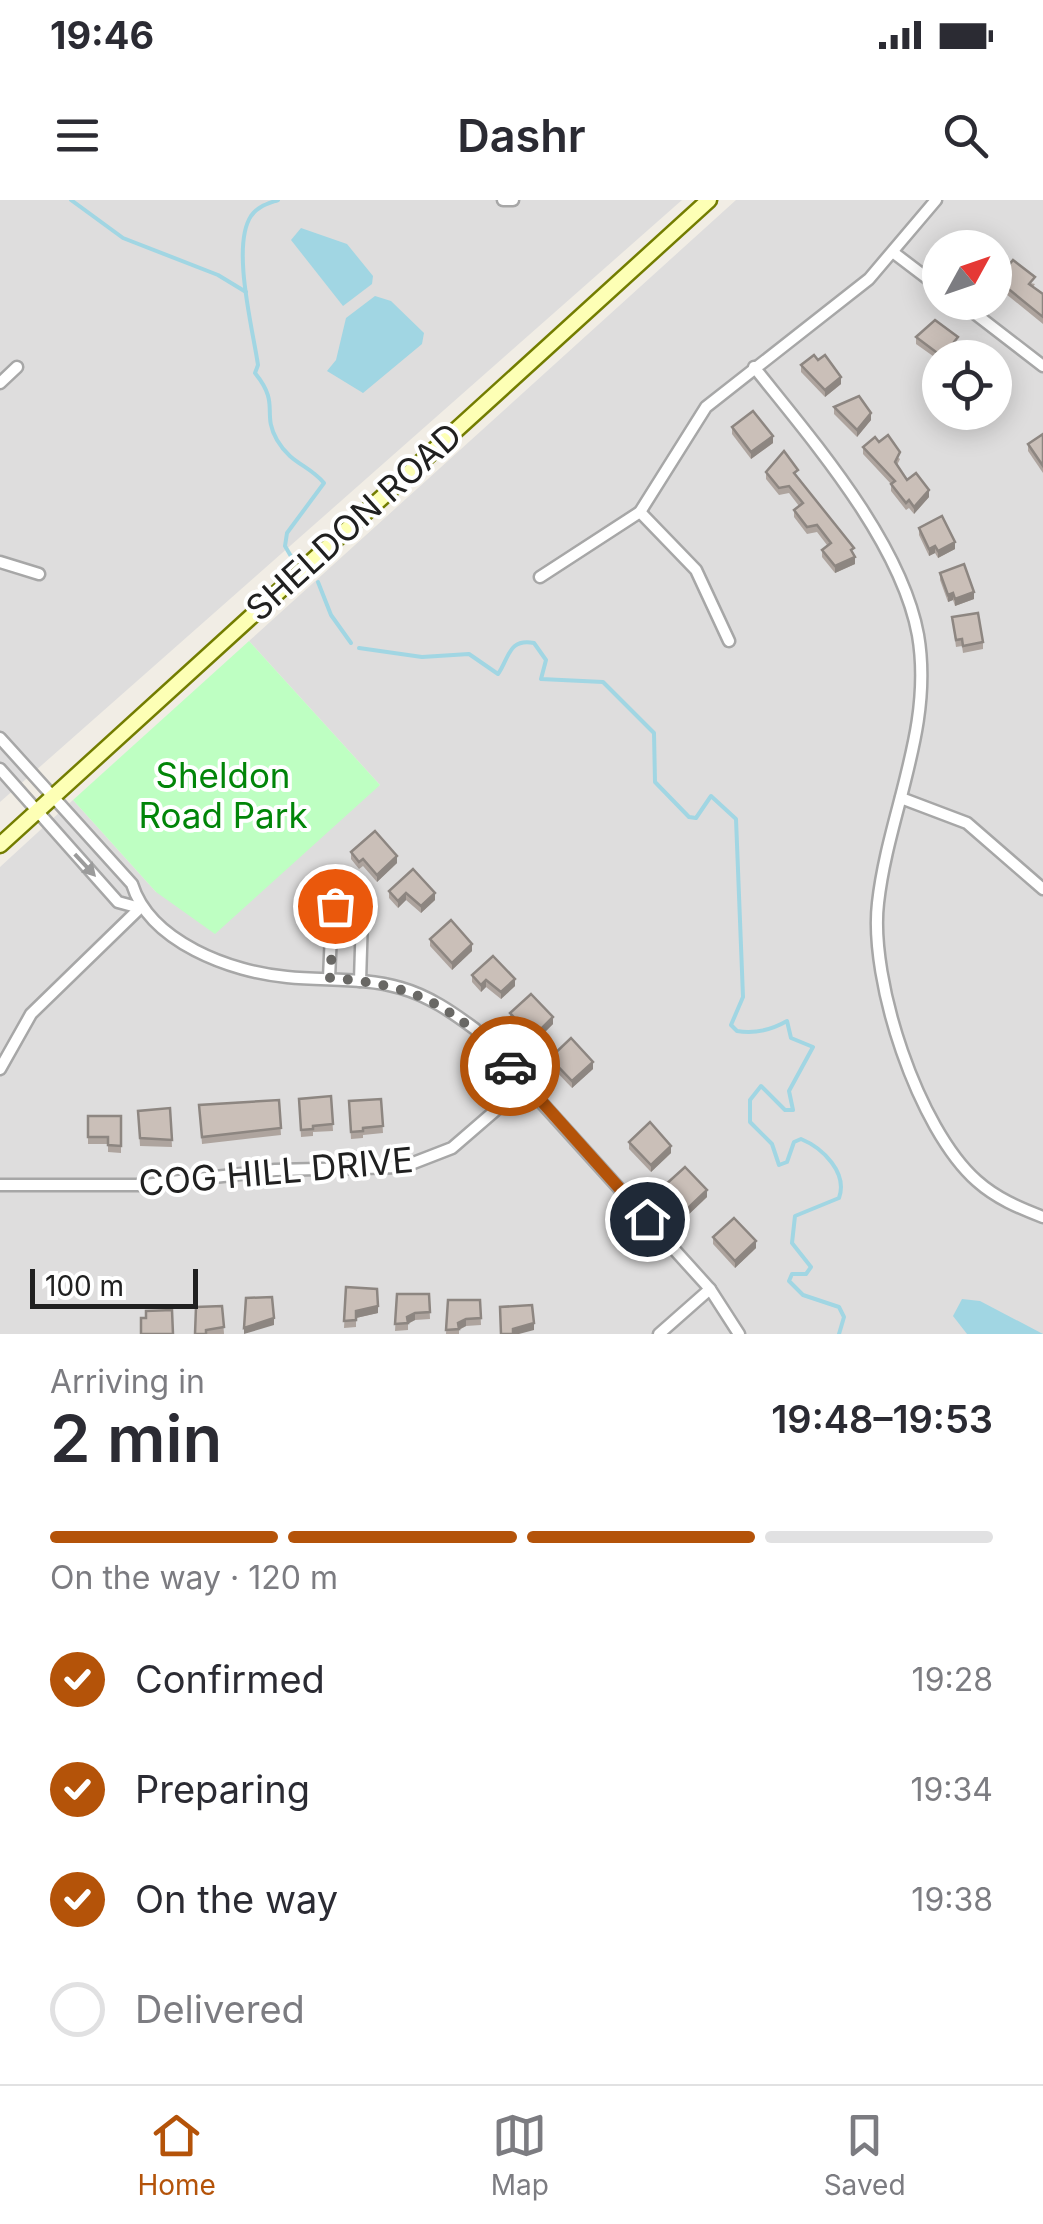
<!DOCTYPE html>
<html lang="en">
<head>
<meta charset="utf-8">
<style>
	body { margin:0; font-family:Inter,sans-serif; background:#f7f7f7; color:#2b2b33; height:100vh; display:flex; flex-direction:column; font-size:38px; white-space:nowrap }
	* { box-sizing:border-box; margin:0 }
	p { font-size:32px; color:#7c7c81 }
	.icon { flex:none; width:55px; height:55px; fill:none; stroke:currentColor; stroke-width:2; stroke-linecap:round; stroke-linejoin:round }
	.map { position:relative; height:1134px; overflow:hidden }
	.panel { display:flex; flex-direction:column; background:#fff; flex:1 }
	.panel>* { flex:none }
	.needle { width:65px; rotate:50deg }
	.tools { position:absolute; left:922px; top:30px; display:grid; gap:20px }
	.tools a { display:grid; place-items:center; width:90px; height:90px; border-radius:50%; background:#fff; box-shadow:0 5px 25px #0003; font-size:50px }
	.scale { position:absolute; left:30px; bottom:25px; width:168px; box-sizing:border-box; padding-left:10px; border:5px solid #202020; border-top:0; font-size:28px; line-height:35px; white-space:nowrap; color:#202020; -webkit-text-stroke:8px #fff; paint-order:stroke }
	.pin { position:absolute; display:grid; place-items:center; width:85px; height:85px; color:#fff; margin:-42px; border:5px solid #fff; border-radius:50%; box-shadow:0 2px 10px #0007 }
	.courier { position:absolute; display:grid; place-items:center; width:100px; height:100px; margin:-50px; border:8px solid #b45309; border-radius:50%; background:#fff; color:#222; box-shadow:0 2px 12px #0007 }
	.summary em { font-style:normal; font-weight:600 }
	.summary div { display:flex; flex-direction:column-reverse }
	.summary { display:flex; align-items:center; justify-content:space-between; height:170px; padding:0 50px }
	h1 { font-size:65px; font-weight:600; line-height:75px }
	.bar { display:grid; grid-template-columns:repeat(4,1fr); gap:15px 10px; align-content:center; height:120px; padding:0 50px }
	.bar i { height:12px; border-radius:8px; background:#e1e1e2 }
	.bar .active { background:#b45309 }
	.bar p { grid-column:span 4 }
	ol { padding:0 50px; list-style:none }
	li { display:flex; align-items:center; gap:30px; height:110px }
	li p { margin-inline-start:auto }
	li .icon { padding:10px; border-radius:50%; background:#b45309; color:#fff; stroke-width:4 }
	li:last-child { color:#7c7c81 }
	li i { width:55px; height:55px; border:5px solid #e1e1e2; border-radius:50% }
	.status { display:flex; justify-content:space-between; align-items:center; height:70px; padding:0 50px; background:#fff; direction:ltr }
	.status svg { height:28px; fill:currentColor }
	header { display:flex; justify-content:space-between; align-items:center; height:130px; padding:0 50px; background:#fff; font-size:45px; font-weight:600 }
	.tab-bar { display:flex; justify-content:space-around; align-items:center; height:140px; border-top:2px solid #e1e1e2; background:#fff; font-size:28px; color:#7c7c81 }
	.tab-bar a { display:grid; justify-items:center; gap:5px }
	.tab-bar .active { color:#b45309 }
	.map>svg:first-child { display:block }
	.residential { fill:#dedddd; fill-rule:evenodd }
	.park { fill:#beffc2 }
	.water { fill:#a1d6e3 }
	.lines { fill:none; stroke-linecap:round; stroke-linejoin:round }
	.stream { stroke:#a1d6e3; stroke-width:4 }
	.street-casing { stroke:#a7a7a7; stroke-width:15 }
	.secondary-casing { stroke:#737d00; stroke-width:19 }
	.street { stroke:#fff; stroke-width:10 }
	.secondary { stroke:#fdffb5; stroke-width:14 }
	.wall { fill:#aea49e }
	.shaded-wall { fill:#8d8681 }
	.building { fill:#cabfb8; stroke:#8d8681; stroke-width:2.5 }
	.oneway { fill:#9b9b9b }
	.done { stroke:#696865; stroke-width:10; stroke-dasharray:0 18 }
	.route { stroke:#b45309; stroke-width:12 }
	.labels { text-anchor:middle; stroke-width:8; stroke-linejoin:round; paint-order:stroke }
	.street-label { font-size:35px; fill:#202020; stroke:#fff }
	.park-label { font-size:35px; fill:#018508; stroke:#fff }
</style>
</head>
<body>
<div class="status"><b>19:46</b><svg viewBox="0 0 49 12"><path d="M0 12V9h3v3zM5 12V6h3v6zM10 12V3h3v9zM15 12V0h3v12zM26 1h20v11H26zM47 4h2v5h-2z"/></svg></div>
<header><svg class="icon" aria-label="menu" viewBox="0 0 24 24"><path d="M4 6h16M4 12h16M4 18h16"/></svg>Dashr<svg class="icon" aria-label="search" viewBox="0 0 24 24"><circle cx="10" cy="10" r="6"/><path d="M15 15l6 6"/></svg></header>
<div class="map">
<svg width="1043" height="1134" viewBox="0 0 1043 1134">
	<rect width="100%" height="100%" fill="#f1ede5"/>
	<!-- residential -->
	<g class="residential">
		<polygon points="0,0 682,0 0,602"/>
		<path d="M736,0H1043V1134H0V667L73,600L156,692L380,585L249,441ZM940,48H995V102H940ZM940,158H995V212H940Z"/>
	</g>
	<!-- park -->
	<polygon class="park" points="249,441 380,585 215,734 156,692 73,600"/>
	<!-- water -->
	<g class="water">
		<polygon points="301,28 347,44 373,76 372,84 343,106 291,40"/>
		<polygon points="375,96 391,101 424,133 422,144 363,193 327,171 336,160 346,118"/>
		<polygon points="962,1099 980,1101 1043,1134 967,1134 953,1116"/>
	</g>
	<g class="lines">
		<!-- stream -->
		<g class="stream">
			<polyline points="71,0 123,38 218,75 246,92"/>
			<path d="M278,0C267,4 258,6 251,16C231,46 253,130 258,165L255,173C281,205 261,212 277,240C291,264 309,265 324,283L287,333L285,346L292,358"/>
			<polyline points="318,382 331,415 351,443"/>
			<path d="M359,448L422,457L469,454L498,474C509,459 508,438 534,443L546,460L541,479L603,482L654,533L655,582L689,617L696,618L711,596L736,619L743,797L731,825L737,831C755,834 773,829 787,821L791,838L813,847L789,891L793,910H785L761,886L750,900V922L772,944L779,965L787,962L794,942L801,939C823,948 848,973 839,998L795,1016L792,1043L811,1067L806,1074H792L789,1081L803,1095L839,1107L844,1117L839,1134"/>
		</g>
		<defs>
			<g id="street">
				<polyline points="503,0 513,0"/>
				<polyline points="894,53 940,88"/>
				<polyline points="960,102 1043,166"/>
				<path d="M754,167C813,241 901,342 918,435C934,528 888,613 878,703C869,780 918,929 977,981C996,998 1019,1008 1043,1017"/>
				<polyline points="0,183 17,167"/>
				<polyline points="640,312 696,370 729,441"/>
				<polyline points="0,362 39,374"/>
				<polyline points="540,377 640,312 706,207 869,79 936,0"/>
				<path d="M0,538L132,684C150,742 231,772 287,777C326,781 364,777 401,788C429,796 452,812 475,829L710,1089L739,1134"/>
				<polyline points="0,569 118,702 140,708"/>
				<polyline points="901,598 967,623 1043,689"/>
				<polyline points="329,778 332,712 347,701 358,707 362,717 360,781"/>
				<polyline points="0,869 31,814 140,708"/>
				<polyline points="0,985 145,985 275,970 403,967 452,948 526,884"/>
				<polyline points="659,1134 710,1089"/>
			</g>
			<polyline id="secondary" points="0,645 709,0"/>
		</defs>
		<!-- street casing -->
		<use href="#street" class="street-casing"/>
		<!-- secondary casing -->
		<use href="#secondary" class="secondary-casing"/>
		<!-- street -->
		<use href="#street" class="street"/>
		<!-- secondary -->
		<use href="#secondary" class="secondary"/>
	</g>
	<!-- wall -->
	<g class="wall">
		<polygon points="995,75 1035,84 1033,87 1043,94 1043,124 995,85"/>
		<polygon points="916,137 958,144 971,155 987,158 940,158 940,161 916,144"/>
		<polygon points="801,165 841,184 825,197 801,172"/>
		<polygon points="834,207 871,220 857,237 834,214"/>
		<polygon points="732,227 773,243 751,259 732,234"/>
		<polygon points="1043,234 1043,273 1028,251 1028,244"/>
		<polygon points="879,242 900,259 897,265 907,280 929,297 914,314 909,308 906,310 891,291 891,284 863,254 863,247"/>
		<polygon points="766,272 798,277 854,355 855,364 835,373 822,357 822,350 827,345 817,332 807,334 794,317 794,310 799,306 789,293 779,295 766,279"/>
		<polygon points="919,328 955,349 938,358 935,353 929,356 919,335"/>
		<polygon points="940,373 974,399 955,406 953,400 948,402 940,380"/>
		<polygon points="952,417 983,442 983,449 963,453 962,446 956,447"/>
		<polygon points="351,652 397,663 377,682 363,666 359,669 351,659"/>
		<polygon points="413,669 435,700 421,713 406,700 398,708 389,698 389,691"/>
		<polygon points="430,739 472,751 452,770 430,746"/>
		<polygon points="472,775 515,786 501,799 486,787 481,792 472,782"/>
		<polygon points="510,813 553,824 533,844 510,820"/>
		<polygon points="550,858 593,869 572,888 550,865"/>
		<polygon points="331,896 333,931 313,932 313,936 301,937 299,899"/>
		<polygon points="381,899 383,933 363,935 363,938 351,939 349,901"/>
		<polygon points="279,900 281,935 202,944 199,905"/>
		<polygon points="170,908 172,947 140,946 138,911"/>
		<polygon points="88,916 121,916 121,953 108,952 108,944 88,944"/>
		<polygon points="629,942 671,953 651,972 629,949"/>
		<polygon points="664,986 707,997 687,1016 664,993"/>
		<polygon points="713,1037 756,1048 735,1068 713,1044"/>
		<polygon points="346,1087 378,1113 356,1118 356,1127 344,1128"/>
		<polygon points="397,1094 429,1094 430,1119 415,1120 408,1124 408,1130 395,1131"/>
		<polygon points="448,1100 480,1100 481,1125 466,1126 459,1130 459,1134 446,1134"/>
		<polygon points="222,1106 224,1134 195,1134"/>
	</g>
	<!-- shaded-wall -->
	<g class="shaded-wall">
		<polygon points="841,177 841,184 825,197 825,190"/>
		<polygon points="871,213 871,220 857,237 857,230"/>
		<polygon points="773,236 773,243 751,259 751,252"/>
		<polygon points="929,290 929,297 914,314 914,307"/>
		<polygon points="955,342 955,349 938,358 938,351"/>
		<polygon points="935,346 935,353 929,356 929,349"/>
		<polygon points="855,357 855,364 835,373 835,366"/>
		<polygon points="974,392 974,399 955,406 955,399"/>
		<polygon points="953,393 953,400 948,402 948,395"/>
		<polygon points="397,656 397,663 377,682 377,675"/>
		<polygon points="406,693 406,700 398,708 398,701"/>
		<polygon points="435,693 435,700 421,713 421,706"/>
		<polygon points="472,744 472,751 452,770 452,763"/>
		<polygon points="515,779 515,786 501,799 501,792"/>
		<polygon points="486,780 486,787 481,792 481,785"/>
		<polygon points="553,817 553,824 533,844 533,837"/>
		<polygon points="593,862 593,869 572,888 572,881"/>
		<polygon points="671,946 671,953 651,972 651,965"/>
		<polygon points="707,990 707,997 687,1016 687,1009"/>
		<polygon points="756,1041 756,1048 735,1068 735,1061"/>
		<polygon points="378,1106 378,1113 356,1118 356,1111"/>
		<polygon points="415,1113 415,1120 407,1124 407,1117"/>
		<polygon points="274,1118 274,1125 244,1134 244,1128"/>
		<polygon points="466,1119 466,1126 458,1130 458,1123"/>
		<polygon points="534,1123 534,1130 519,1134 513,1134 513,1129"/>
	</g>
	<!-- building -->
	<g class="building">
		<polygon points="1013,60 1035,77 1029,84 1043,94 1043,117 995,78 995,75 1004,63 1008,66"/>
		<polygon points="935,120 958,137 954,142 971,155 975,149 987,158 944,158 916,137"/>
		<polygon points="814,155 818,160 825,155 841,177 825,190 801,165"/>
		<polygon points="859,196 871,213 857,230 834,207"/>
		<polygon points="753,211 773,236 751,252 732,227"/>
		<polygon points="1043,234 1043,266 1028,244"/>
		<polygon points="888,235 900,252 895,262 907,280 916,273 929,290 914,307 909,300 906,303 891,284 895,281 863,247 875,237 879,242"/>
		<polygon points="784,251 798,270 794,273 854,348 851,350 855,357 835,366 822,350 831,343 817,325 807,327 794,310 803,303 789,286 779,288 766,272"/>
		<polygon points="942,316 955,342 938,351 935,346 929,349 919,328"/>
		<polygon points="964,364 974,392 955,399 953,393 948,395 940,373"/>
		<polygon points="978,413 983,442 963,446 962,439 956,440 952,417"/>
		<polygon points="375,631 397,656 377,675 363,659 359,662 351,652"/>
		<polygon points="413,669 435,693 421,706 406,693 398,701 389,691"/>
		<polygon points="451,720 472,744 452,763 430,739"/>
		<polygon points="493,756 515,779 501,792 486,780 481,785 472,775"/>
		<polygon points="531,794 553,817 533,837 510,813"/>
		<polygon points="571,838 593,862 572,881 550,858"/>
		<polygon points="331,896 333,924 313,926 313,929 301,930 299,899"/>
		<polygon points="381,899 383,926 363,928 363,931 351,932 349,901"/>
		<polygon points="279,900 281,928 202,937 199,905"/>
		<polygon points="170,908 172,940 140,938 138,911"/>
		<polygon points="88,916 121,916 121,946 108,945 108,937 88,937"/>
		<polygon points="650,922 671,946 651,965 629,942"/>
		<polygon points="685,967 707,990 687,1009 664,986"/>
		<polygon points="734,1018 756,1041 735,1061 713,1037"/>
		<polygon points="346,1087 377,1089 378,1106 356,1111 356,1120 344,1121"/>
		<polygon points="397,1094 429,1094 430,1112 415,1113 407,1117 408,1123 395,1124"/>
		<polygon points="272,1097 274,1118 244,1128 246,1098"/>
		<polygon points="448,1100 480,1100 481,1118 466,1119 458,1123 459,1129 446,1130"/>
		<polygon points="532,1105 534,1123 513,1129 513,1134 501,1134 500,1107"/>
		<polygon points="222,1106 224,1127 206,1130 206,1134 195,1134 196,1107"/>
		<polygon points="172,1110 173,1134 141,1134 141,1118 146,1118 146,1111"/>
	</g>
	<!-- one-way arrows -->
	<defs><path id="oneway-solid" d="M-6-.8H1V-3.2L6.5 0L1 3.2V.8H-6Z" transform="scale(2.5)"/></defs>
	<use class="oneway" href="#oneway-solid" transform="translate(85 665) rotate(47)"/>
	<g class="lines">
		<!-- done -->
		<path class="done" d="M335,706L330,778C413,784 454,805 510,866"/>
		<!-- route -->
		<polyline class="route" points="510,866 647,1019"/>
	</g>
	<g class="labels">
		<!-- street labels -->
		<g class="street-label">
			<text transform="translate(354 322) rotate(-42)" y="12">SHELDON ROAD</text>
			<text transform="translate(276 972) rotate(-5)" y="12">COG HILL DRIVE</text>
		</g>
		<!-- park labels -->
		<g class="park-label">
			<text x="223" y="588">Sheldon<tspan x="223" dy="40">Road Park</tspan></text>
		</g>
	</g>
</svg>
<div class="tools">
<a><svg class="needle" viewBox="-14 -14 28 28"><path d="M0-13l5 13h-10z" fill="#e53935"/><path d="M0 13l5-13h-10z" fill="#7c7c81"/></svg></a>
<a><svg class="icon" aria-label="locate" viewBox="0 0 24 24"><circle cx="12" cy="12" r="6"/><path d="M12 2v4M12 18v4M2 12h4M18 12h4"/></svg></a>
</div>
<div class="scale">100 m</div>
<div class="pin" style="left:335px;top:706px;background:#ea580c"><svg class="icon" aria-label="bag" viewBox="0 0 24 24"><path d="M5 8h14l-1 12H6zM9 8a3 3 0 0 1 6 0"/></svg></div>
<div class="pin" style="left:647px;top:1019px;background:#1f2937"><svg class="icon" aria-label="home" viewBox="0 0 24 24"><path d="M3 11l9-7 9 7M6 9v11h12V9"/></svg></div>
<div class="courier" style="left:510px;top:866px"><svg class="icon" aria-label="car" viewBox="0 0 24 24"><path d="M5 17H2v-5l4-1 3-4h7l3 4 3 1v5h-3M9 17h6M6 11h13"/><circle cx="7" cy="17" r="2"/><circle cx="17" cy="17" r="2"/></svg></div>
</div>
<section class="panel">
<div class="summary"><div><h1>2 min</h1><p>Arriving in</p></div><em>19:48–19:53</em></div>
<div class="bar"><i class="active"></i><i class="active"></i><i class="active"></i><i></i><p>On the way · 120 m</p></div>
<ol>
<li><svg class="icon" aria-label="check" viewBox="0 0 24 24"><path d="M5 12l5 5 9-10"/></svg>Confirmed<p>19:28</p></li>
<li><svg class="icon" aria-label="check" viewBox="0 0 24 24"><path d="M5 12l5 5 9-10"/></svg>Preparing<p>19:34</p></li>
<li><svg class="icon" aria-label="check" viewBox="0 0 24 24"><path d="M5 12l5 5 9-10"/></svg>On the way<p>19:38</p></li>
<li><i></i>Delivered</li>
</ol>
</section>
<nav class="tab-bar">
<a class="active"><svg class="icon" aria-label="home" viewBox="0 0 24 24"><path d="M3 11l9-7 9 7M6 9v11h12V9"/></svg>Home</a>
<a><svg class="icon" aria-label="map" viewBox="0 0 24 24"><path d="M3 6l6-2 6 2 6-2v14l-6 2-6-2-6 2zM9 4v14M15 6v14"/></svg>Map</a>
<a><svg class="icon" aria-label="saved" viewBox="0 0 24 24"><path d="M7 4h10v16l-5-4-5 4z"/></svg>Saved</a>
</nav>
</body>
</html>
